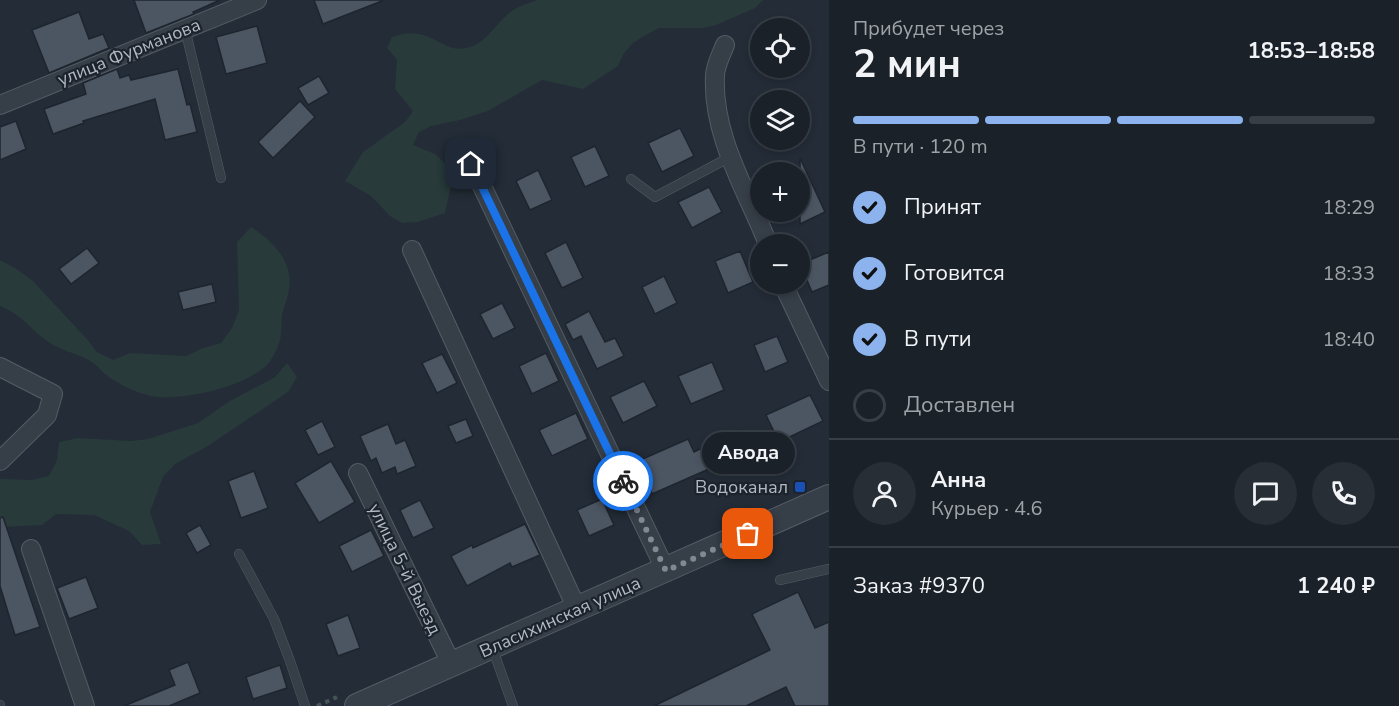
<!DOCTYPE html>
<html lang="ru">
<head>
<meta charset="utf-8">
<style>
	body { margin:0; font-family:"Nunito Sans",sans-serif; background:#272e35; color:#f1f3f6; height:100vh; display:flex; flex-direction:column; font-size:22px; white-space:nowrap }
	* { box-sizing:border-box; margin:0 }
	p { font-size:20px; color:#9fa3a8 }
	.icon { flex:none; width:33px; height:33px; fill:none; stroke:currentColor; stroke-width:2; stroke-linecap:round; stroke-linejoin:round }
	.map { position:relative; flex:1; overflow:hidden }
	.panel { display:flex; flex-direction:column; background:#1a2129; width:570px }
	.panel>* { flex:none }
	.buttons { position:absolute; left:750px; top:18px; display:grid; gap:12px }
	.buttons a { display:grid; place-items:center; width:60px; height:60px; border-radius:50%; background:#1a2129; box-shadow:0 3px 9px #0003,0 0 0 2px #383e46; font-size:30px }
	.pin { position:absolute; display:grid; place-items:center; width:51px; height:51px; color:#fff; margin:-26px; border-radius:12px; box-shadow:0 3px 9px #0006 }
	.courier { position:absolute; display:grid; place-items:center; width:60px; height:60px; margin:-30px; border:4px solid #1a73e8; border-radius:50%; background:#fff; color:#222; box-shadow:0 2px 8px #0007 }
	.bubble { position:absolute; height:42px; border-radius:21px; background:#1a2129; box-shadow:0 3px 9px #0003,0 0 0 2px #383e46; font-size:20px; font-weight:700; line-height:42px; text-align:center }
	.head em { font-style:normal; font-weight:700 }
	.head div { display:flex; flex-direction:column-reverse }
	.head { display:flex; align-items:center; justify-content:space-between; height:102px; padding:0 24px }
	h1 { font-size:39px; font-weight:700; line-height:45px }
	.bar { display:grid; grid-template-columns:repeat(4,1fr); gap:9px 6px; align-content:center; height:72px; padding:0 24px }
	.bar i { height:8px; border-radius:4px; background:#383e46 }
	.bar .active { background:#8db3ee }
	.bar p { grid-column:span 4 }
	.line { display:flex; align-items:center; gap:15px; padding:0 24px; border-top:2px solid #383e46 }
	.line div { flex:1 }
	.round { display:grid; place-items:center; flex:none; width:63px; height:63px; border-radius:32px; background:#272e35 }
	ol { padding:0 24px; list-style:none }
	li { display:flex; align-items:center; gap:18px; height:66px }
	li p { margin-inline-start:auto }
	li .icon { padding:6px; border-radius:50%; background:#8db3ee; color:#111; stroke-width:4 }
	li:last-child { color:#9fa3a8 }
	li i { width:33px; height:33px; border:3px solid #383e46; border-radius:50% }
	main { display:flex; flex:1; min-height:0 }
	.map>svg:first-child { display:block }
	.green { fill:#283a3a }
	.building { fill:#4c5663; stroke:#1e252e; stroke-width:1.5 }
	.lines { fill:none; stroke-linecap:round; stroke-linejoin:round }
	.service-casing { stroke:#545c65; stroke-width:10 }
	.minor-casing { stroke:#545c65; stroke-width:20 }
	.tertiary-casing { stroke:#545c65; stroke-width:26 }
	.path { stroke:#455557; stroke-width:4; stroke-dasharray:4.5 4.5; stroke-linecap:butt }
	.service { stroke:#363e48; stroke-width:9 }
	.minor { stroke:#363e48; stroke-width:18 }
	.tertiary { stroke:#363e48; stroke-width:24 }
	.done { stroke:#7f8893; stroke-width:6; stroke-dasharray:0 10.8 }
	.route { stroke:#1a73e8; stroke-width:8 }
	.transit-dot { fill:#1a4fb4; stroke:#1c232c; stroke-width:2 }
	.labels { text-anchor:middle; stroke-width:4.5; stroke-linejoin:round; paint-order:stroke }
	.street-label { font-size:18px; fill:#b1b9c4; stroke:#1c232c }
	.poi-label { font-size:18px; fill:#b1b9c4; stroke:#1c232c; text-anchor:end }
</style>
</head>
<body>
<main>
<div class="map">
<svg width="829" height="706" viewBox="0 0 829 706">
	<rect width="100%" height="100%" fill="#232c37"/>
	<!-- green -->
	<g class="green">
		<path d="M537,0H763L755,8L716,25L703,28H659L646,35L633,43L624,53L618,66L583,89L542,80L488,111L460,120L431,126L419,132L413,145L435,154L454,172L445,213L418,222L402,223L390,216L371,196L345,181L363,152L405,122L413,111L395,89L397,60L387,48L392,37C432,23 440,54 466,48C485,45 494,26 508,14C517,6 527,4 537,0Z"/>
		<path d="M251,227C272,240 294,262 289,289C288,298 284,306 282,315C281,321 282,327 281,333C281,343 273,359 266,366C244,387 180,402 150,396C135,392 117,384 105,374C101,371 97,365 92,362C77,353 61,351 47,341C29,328 22,315 0,306V260L15,268L32,280L86,338L97,352L113,360L130,353L186,356L203,348L221,343L232,328L239,310L237,242Z"/>
		<polygon points="287,363 297,377 288,392 208,446 175,464 163,477 150,512 161,544 142,545 129,531 94,515 56,514 42,525 0,527 0,479 32,480 49,476 57,460 59,442 78,438 131,441 148,439 198,423 228,402 275,377"/>
	</g>
	<!-- building -->
	<g class="building">
		<polygon points="134,0 220,0 193,12 194,14 146,33"/>
		<polygon points="314,0 382,0 382,1 323,24"/>
		<polygon points="79,12 89,39 103,34 109,48 49,73 32,30"/>
		<polygon points="257,26 267,63 226,74 216,37"/>
		<polygon points="117,69 120,78 129,75 131,80 178,69 187,105 190,104 197,132 165,140 155,99 83,121 84,123 53,134 44,109 86,94 83,83"/>
		<polygon points="319,76 329,93 308,105 298,88"/>
		<polygon points="300,101 315,117 273,158 258,142"/>
		<polygon points="16,121 26,149 0,160 0,127"/>
		<polygon points="680,128 694,156 662,172 648,143"/>
		<polygon points="595,146 609,176 585,187 571,157"/>
		<polygon points="800,158 825,212 800,224"/>
		<polygon points="538,170 552,200 530,210 516,181"/>
		<polygon points="709,187 722,212 692,228 678,202"/>
		<polygon points="566,242 583,278 562,288 545,253"/>
		<polygon points="87,248 99,263 71,284 59,269"/>
		<polygon points="740,251 753,282 728,293 715,261"/>
		<polygon points="829,252 829,285 812,292 800,264"/>
		<polygon points="664,276 677,303 655,314 642,287"/>
		<polygon points="212,284 216,302 183,310 178,292"/>
		<polygon points="502,303 515,328 493,339 480,314"/>
		<polygon points="589,311 605,342 615,338 624,356 597,369 581,336 573,340 565,324"/>
		<polygon points="777,336 788,362 765,372 754,345"/>
		<polygon points="546,353 559,381 532,394 519,366"/>
		<polygon points="442,354 457,383 437,393 422,363"/>
		<polygon points="712,362 724,390 691,404 678,376"/>
		<polygon points="644,381 657,406 623,423 610,397"/>
		<polygon points="810,395 823,421 779,442 766,415"/>
		<polygon points="576,413 588,439 552,456 539,430"/>
		<polygon points="466,419 473,436 456,443 448,426"/>
		<polygon points="322,421 335,447 318,455 305,430"/>
		<polygon points="388,424 396,444 405,440 416,466 397,474 395,467 382,473 376,458 371,461 360,436"/>
		<polygon points="741,430 753,456 721,471 718,465 652,494 638,461 688,439 694,452"/>
		<polygon points="331,461 355,502 319,523 295,483"/>
		<polygon points="254,471 268,508 241,518 228,481"/>
		<polygon points="602,499 614,525 589,536 577,510"/>
		<polygon points="420,500 434,528 413,538 400,510"/>
		<polygon points="3,517 40,627 15,635 0,586 0,518"/>
		<polygon points="525,524 540,555 512,567 510,563 467,586 451,556 472,545 473,548"/>
		<polygon points="200,525 211,545 197,553 186,533"/>
		<polygon points="371,530 384,556 352,572 339,546"/>
		<polygon points="86,577 98,608 69,619 57,588"/>
		<polygon points="798,592 815,628 829,622 829,706 795,706 786,687 746,706 654,706 770,650 752,614"/>
		<polygon points="348,615 360,648 338,656 326,624"/>
		<polygon points="188,662 200,693 169,706 124,706 175,685 169,670"/>
		<polygon points="280,665 287,688 253,699 246,677"/>
	</g>
	<g class="lines">
		<defs>
			<g id="service">
				<polyline points="185,29 221,178"/>
				<polyline points="631,179 655,197 730,157"/>
				<polyline points="239,554 274,619 290,661 305,706"/>
				<polyline points="780,580 829,569"/>
				<polyline points="492,647 513,706"/>
				<polyline points="0,705 0,706"/>
			</g>
			<g id="minor">
				<path d="M725,45C721,55 715,66 715,76C712,136 747,191 768,244"/>
				<polyline points="0,105 257,0"/>
				<polyline points="471,163 666,571"/>
				<polyline points="412,250 577,609"/>
				<polyline points="783,284 829,381"/>
				<polyline points="0,367 53,394 47,415 0,461"/>
				<polyline points="358,473 452,665"/>
				<polyline points="31,549 85,706"/>
			</g>
			<polyline id="tertiary" points="357,706 829,497"/>
		</defs>
		<!-- service casing -->
		<use href="#service" class="service-casing"/>
		<!-- minor casing -->
		<use href="#minor" class="minor-casing"/>
		<!-- tertiary casing -->
		<use href="#tertiary" class="tertiary-casing"/>
		<!-- path -->
		<polyline class="path" points="317,706 337,697"/>
		<!-- service -->
		<use href="#service" class="service"/>
		<!-- minor -->
		<use href="#minor" class="minor"/>
		<!-- tertiary -->
		<use href="#tertiary" class="tertiary"/>
	</g>
	<g class="lines">
		<!-- done -->
		<polyline class="done" points="623,481 666,571 748,534"/>
		<!-- route -->
		<polyline class="route" points="471,164 623,481"/>
	</g>
	<!-- markers -->
	<rect class="transit-dot" x="794" y="481" width="12" height="12" rx="3"/>
	<g class="labels">
		<!-- street labels -->
		<g class="street-label">
			<text transform="translate(129 52) rotate(-22)" y="6">улица Фурманова</text>
			<text transform="translate(405 569) rotate(64)" y="6">улица 5-й Выезд</text>
			<text transform="translate(560 617) rotate(-24)" y="6">Власихинская улица</text>
		</g>
		<!-- poi labels -->
		<g class="poi-label">
			<text x="788" y="493">Водоканал</text>
		</g>
	</g>
</svg>
<div class="buttons">
<a><svg class="icon" aria-label="locate" viewBox="0 0 24 24"><circle cx="12" cy="12" r="6"/><path d="M12 2v4M12 18v4M2 12h4M18 12h4"/></svg></a>
<a><svg class="icon" aria-label="layers" viewBox="0 0 24 24"><path d="M12 4l9 5-9 5-9-5zM3 14l9 5 9-5"/></svg></a>
<a>+</a>
<a>−</a>
</div>
<div class="pin" style="left:748px;top:534px;background:#ea580c"><svg class="icon" aria-label="bag" viewBox="0 0 24 24"><path d="M5 8h14l-1 12H6zM9 8a3 3 0 0 1 6 0"/></svg></div>
<div class="pin" style="left:471px;top:164px;background:#1f2937"><svg class="icon" aria-label="home" viewBox="0 0 24 24"><path d="M3 11l9-7 9 7M6 9v11h12V9"/></svg></div>
<div class="courier" style="left:623px;top:481px"><svg class="icon" aria-label="bike" viewBox="0 0 24 24"><circle cx="6" cy="16" r="4"/><circle cx="18" cy="16" r="4"/><path d="M6 16l4-8h5l3 8M10 8l3 8H6M13 5h3"/></svg></div>
<div class="bubble" style="left:702px;top:432px;width:93px">Авода</div>
</div>
<section class="panel">
<div class="head"><div><h1>2 мин</h1><p>Прибудет через</p></div><em>18:53–18:58</em></div>
<div class="bar"><i class="active"></i><i class="active"></i><i class="active"></i><i></i><p>В пути · 120 m</p></div>
<ol>
<li><svg class="icon" aria-label="check" viewBox="0 0 24 24"><path d="M5 12l5 5 9-10"/></svg>Принят<p>18:29</p></li>
<li><svg class="icon" aria-label="check" viewBox="0 0 24 24"><path d="M5 12l5 5 9-10"/></svg>Готовится<p>18:33</p></li>
<li><svg class="icon" aria-label="check" viewBox="0 0 24 24"><path d="M5 12l5 5 9-10"/></svg>В пути<p>18:40</p></li>
<li><i></i>Доставлен</li>
</ol>
<div class="line" style="height:108px"><a class="round"><svg class="icon" aria-label="person" viewBox="0 0 24 24"><circle cx="12" cy="8" r="4"/><path d="M4 21q1-7 8-7t8 7"/></svg></a><div><b>Анна</b><p>Курьер · 4.6</p></div><a class="round"><svg class="icon" aria-label="chat" viewBox="0 0 24 24"><path d="M4 5h16v11H9l-5 4z"/></svg></a><a class="round"><svg class="icon" aria-label="phone" viewBox="0 0 24 24"><path d="M5 4h4l2 5-3 2q2 4 5 5l2-3 5 2v4C11 20 4 13 5 4z"/></svg></a></div>
<div class="line" style="height:78px"><div>Заказ #9370</div><b>1 240 ₽</b></div>
</section>
</main>
</body>
</html>
